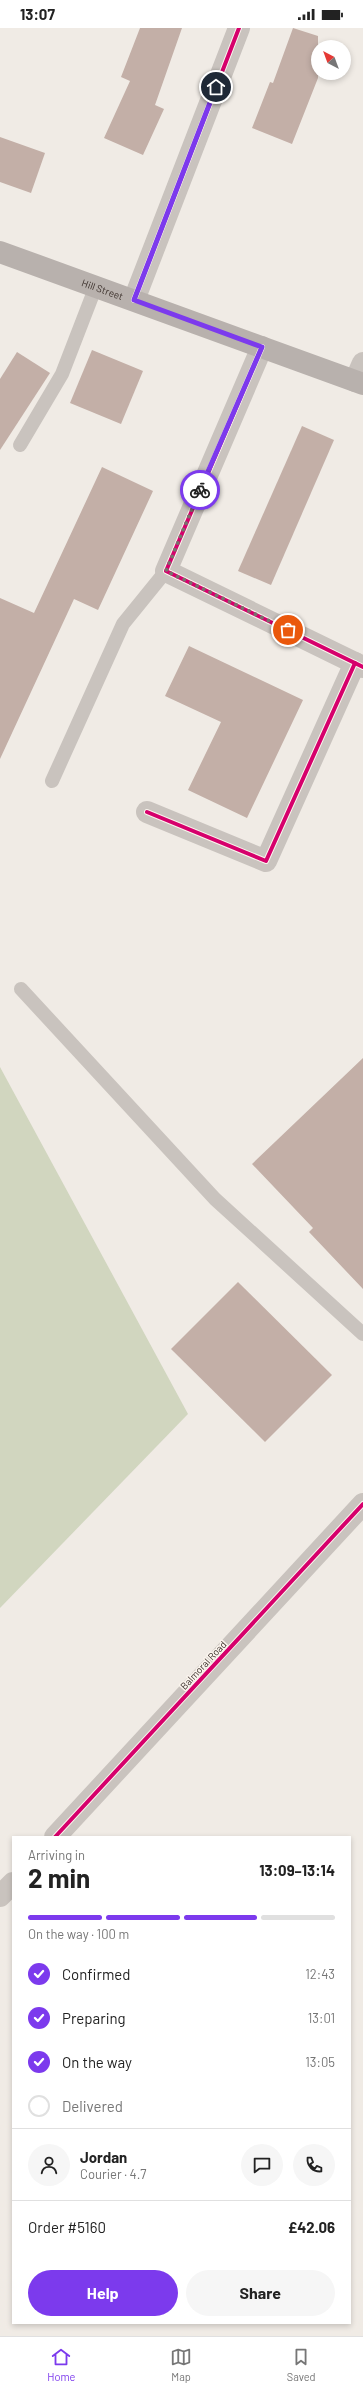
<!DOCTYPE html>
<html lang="en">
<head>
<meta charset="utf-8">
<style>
	body { margin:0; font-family:Barlow,sans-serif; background:#f6f6f6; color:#222; height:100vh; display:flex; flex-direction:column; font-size:15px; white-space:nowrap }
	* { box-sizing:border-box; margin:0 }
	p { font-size:13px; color:#767676 }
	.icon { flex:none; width:22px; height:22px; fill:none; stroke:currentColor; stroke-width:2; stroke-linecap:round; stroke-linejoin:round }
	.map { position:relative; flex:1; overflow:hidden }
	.panel { position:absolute; left:12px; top:1808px; width:339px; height:488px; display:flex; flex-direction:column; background:#fff; border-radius:0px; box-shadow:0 2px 6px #0003 }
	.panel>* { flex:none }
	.needle { width:26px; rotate:319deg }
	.buttons { position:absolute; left:311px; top:12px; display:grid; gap:8px }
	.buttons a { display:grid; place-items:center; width:40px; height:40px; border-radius:50%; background:#fff; box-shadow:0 2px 6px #0003; font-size:20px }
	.pin { position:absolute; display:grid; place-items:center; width:34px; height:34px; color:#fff; margin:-17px; border:2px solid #fff; border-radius:50%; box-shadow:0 1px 4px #0007 }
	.courier { position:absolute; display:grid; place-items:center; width:40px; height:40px; margin:-20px; border:3px solid #7c3aed; border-radius:50%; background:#fff; color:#222; box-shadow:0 1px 5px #0007 }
	.summary em { font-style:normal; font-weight:700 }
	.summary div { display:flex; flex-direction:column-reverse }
	.summary { display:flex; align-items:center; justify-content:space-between; height:68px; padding:0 16px }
	h1 { font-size:26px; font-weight:700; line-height:30px }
	.bar { display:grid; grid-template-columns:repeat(4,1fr); gap:6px 4px; align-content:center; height:48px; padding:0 16px }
	.bar i { height:5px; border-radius:3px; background:#e0e0e0 }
	.bar .current { background:#7c3aed }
	.bar p { grid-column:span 4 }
	.line { display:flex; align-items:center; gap:10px; padding:0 16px; border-top:1px solid #e0e0e0 }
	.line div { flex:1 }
	.round { display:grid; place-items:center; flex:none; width:42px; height:42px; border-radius:21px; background:#f6f6f6 }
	ol { padding:0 16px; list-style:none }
	li { display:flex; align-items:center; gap:12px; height:44px }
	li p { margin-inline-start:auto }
	li .icon { padding:4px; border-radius:50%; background:#7c3aed; color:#fff; stroke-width:4 }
	li:last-child { color:#767676 }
	li i { width:22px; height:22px; border:2px solid #e0e0e0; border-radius:50% }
	.primary-button { display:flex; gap:8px; margin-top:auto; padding:8px 16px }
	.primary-button a { flex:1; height:46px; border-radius:24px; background:#7c3aed; color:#fff; font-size:16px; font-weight:700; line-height:46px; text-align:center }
	.primary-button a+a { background:#f6f6f6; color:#222 }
	.status { display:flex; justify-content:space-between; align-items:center; height:28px; padding:0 20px; background:#fff; direction:ltr }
	.status svg { height:11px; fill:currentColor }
	.tab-bar { display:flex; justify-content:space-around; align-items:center; height:56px; border-top:1px solid #e0e0e0; background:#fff; font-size:11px; color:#767676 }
	.tab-bar a { display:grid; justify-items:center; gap:2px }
	.tab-bar .current { color:#7c3aed }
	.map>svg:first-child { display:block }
	.green { fill:#d1d6bf }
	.building { fill:#c3afa7 }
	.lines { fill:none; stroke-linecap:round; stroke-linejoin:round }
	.lane { stroke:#c9c3be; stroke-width:14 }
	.street { stroke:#c9c3be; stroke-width:22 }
	.primary { stroke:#b8b1ad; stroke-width:22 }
	.cycleway-casing { stroke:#fbf5ee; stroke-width:6 }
	.cycleway { stroke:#d6006c; stroke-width:4 }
	.done { stroke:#7a716c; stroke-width:4; stroke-dasharray:0 7.2 }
	.route { stroke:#7c3aed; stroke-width:5 }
	.labels { text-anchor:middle; stroke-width:3; stroke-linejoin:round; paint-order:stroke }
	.street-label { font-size:10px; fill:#3b302b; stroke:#fbf5ee }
</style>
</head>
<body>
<div class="status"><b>13:07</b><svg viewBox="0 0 49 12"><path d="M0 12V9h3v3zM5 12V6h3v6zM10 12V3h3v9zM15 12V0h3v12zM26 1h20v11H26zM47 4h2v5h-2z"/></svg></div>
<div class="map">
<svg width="363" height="2308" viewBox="0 0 363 2308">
	<rect width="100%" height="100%" fill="#f0ebe5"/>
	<!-- green -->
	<polygon class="green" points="0,1039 188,1386 0,1580"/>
	<!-- building -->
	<g class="building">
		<polygon points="140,0 182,0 155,77 164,81 143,127 104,110 130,53 121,49"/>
		<polygon points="293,0 318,8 318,50 292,116 252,100 270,54 273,55"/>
		<polygon points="0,109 45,125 31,165 0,154"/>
		<polygon points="92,322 143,343 121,396 70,375"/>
		<polygon points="17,324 50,345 0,422 0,351"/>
		<polygon points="302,398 334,412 271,557 238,543"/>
		<polygon points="102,439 153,463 98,582 74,571 0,731 0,570 34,585"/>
		<polygon points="189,618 303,672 247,790 188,762 221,694 165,668"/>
		<polygon points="363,1030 363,1261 309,1204 313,1200 252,1136"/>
		<polygon points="238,1254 332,1347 265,1414 171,1321"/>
	</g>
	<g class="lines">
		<!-- lane -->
		<g class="lane">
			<polyline points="20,417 62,346 96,258"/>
			<polyline points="52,753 123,596 166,543"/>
			<polyline points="21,961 215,1171 363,1306"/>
		</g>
		<!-- street -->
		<g class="street">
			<polyline points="134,272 239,0"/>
			<polyline points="262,319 166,543 363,639"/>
			<polyline points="355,353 363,335"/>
			<polyline points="147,784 266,833 355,635"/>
			<polyline points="55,1809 363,1476"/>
			<polyline points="0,1868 13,1855"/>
		</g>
		<!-- primary -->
		<path class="primary" id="s1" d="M0,224L363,356"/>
		<defs>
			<g id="cycleway">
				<polyline points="134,272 239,0"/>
				<polyline points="262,319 166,543 363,639"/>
				<polyline points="147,784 266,833 355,635"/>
				<polyline points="55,1809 363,1476"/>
			</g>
		</defs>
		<!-- cycleway casing -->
		<use href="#cycleway" class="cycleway-casing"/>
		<!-- cycleway -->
		<use href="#cycleway" class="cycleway"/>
	</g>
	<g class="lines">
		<!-- done -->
		<polyline class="done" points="200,462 166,543 288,602"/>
		<!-- route -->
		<polyline class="route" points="200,462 262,319 134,272 216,59"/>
	</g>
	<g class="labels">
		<!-- street labels -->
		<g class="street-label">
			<text dy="4" stroke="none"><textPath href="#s1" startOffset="109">Hill Street</textPath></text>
			<text transform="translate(203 1637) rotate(-47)" y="4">Balmoral Road</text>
		</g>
	</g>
</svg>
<div class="buttons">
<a><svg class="needle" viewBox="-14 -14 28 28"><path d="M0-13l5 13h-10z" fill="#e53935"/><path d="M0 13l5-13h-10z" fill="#767676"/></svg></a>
</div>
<div class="pin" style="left:288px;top:602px;background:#ea580c"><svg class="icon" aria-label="bag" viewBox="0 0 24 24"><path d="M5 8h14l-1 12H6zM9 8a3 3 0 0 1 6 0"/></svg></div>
<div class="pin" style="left:216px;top:59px;background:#1f2937"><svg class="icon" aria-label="home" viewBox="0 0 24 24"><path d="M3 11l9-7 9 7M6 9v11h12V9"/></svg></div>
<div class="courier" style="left:200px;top:462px"><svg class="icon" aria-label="bike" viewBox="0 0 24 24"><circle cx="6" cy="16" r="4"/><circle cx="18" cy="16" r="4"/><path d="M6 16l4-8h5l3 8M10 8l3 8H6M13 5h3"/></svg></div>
<section class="panel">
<div class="summary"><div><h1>2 min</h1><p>Arriving in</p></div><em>13:09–13:14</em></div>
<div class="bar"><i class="current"></i><i class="current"></i><i class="current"></i><i></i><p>On the way · 100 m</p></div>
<ol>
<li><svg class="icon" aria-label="check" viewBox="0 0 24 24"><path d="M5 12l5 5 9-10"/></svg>Confirmed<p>12:43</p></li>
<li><svg class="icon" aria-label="check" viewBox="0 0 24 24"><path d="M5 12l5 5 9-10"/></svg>Preparing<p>13:01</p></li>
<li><svg class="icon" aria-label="check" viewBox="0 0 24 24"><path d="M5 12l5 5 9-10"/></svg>On the way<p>13:05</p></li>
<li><i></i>Delivered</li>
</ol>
<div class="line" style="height:72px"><a class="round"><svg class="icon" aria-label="person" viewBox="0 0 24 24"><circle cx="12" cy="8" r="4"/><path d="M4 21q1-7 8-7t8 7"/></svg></a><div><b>Jordan</b><p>Courier · 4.7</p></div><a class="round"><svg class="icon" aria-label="chat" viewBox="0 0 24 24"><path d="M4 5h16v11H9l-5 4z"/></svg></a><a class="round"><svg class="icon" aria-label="phone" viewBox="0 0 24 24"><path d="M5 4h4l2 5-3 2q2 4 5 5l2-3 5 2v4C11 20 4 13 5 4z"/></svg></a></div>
<div class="line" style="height:52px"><div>Order #5160</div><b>£42.06</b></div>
<div class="primary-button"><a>Help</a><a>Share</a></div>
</section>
</div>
<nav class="tab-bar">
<a class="current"><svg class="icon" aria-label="home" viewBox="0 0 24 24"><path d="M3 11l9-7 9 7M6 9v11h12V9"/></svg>Home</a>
<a><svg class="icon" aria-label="map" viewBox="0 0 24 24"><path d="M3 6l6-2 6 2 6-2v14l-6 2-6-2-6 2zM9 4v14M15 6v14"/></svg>Map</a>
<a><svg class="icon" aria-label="saved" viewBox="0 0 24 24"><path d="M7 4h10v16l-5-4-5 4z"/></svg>Saved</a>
</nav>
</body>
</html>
